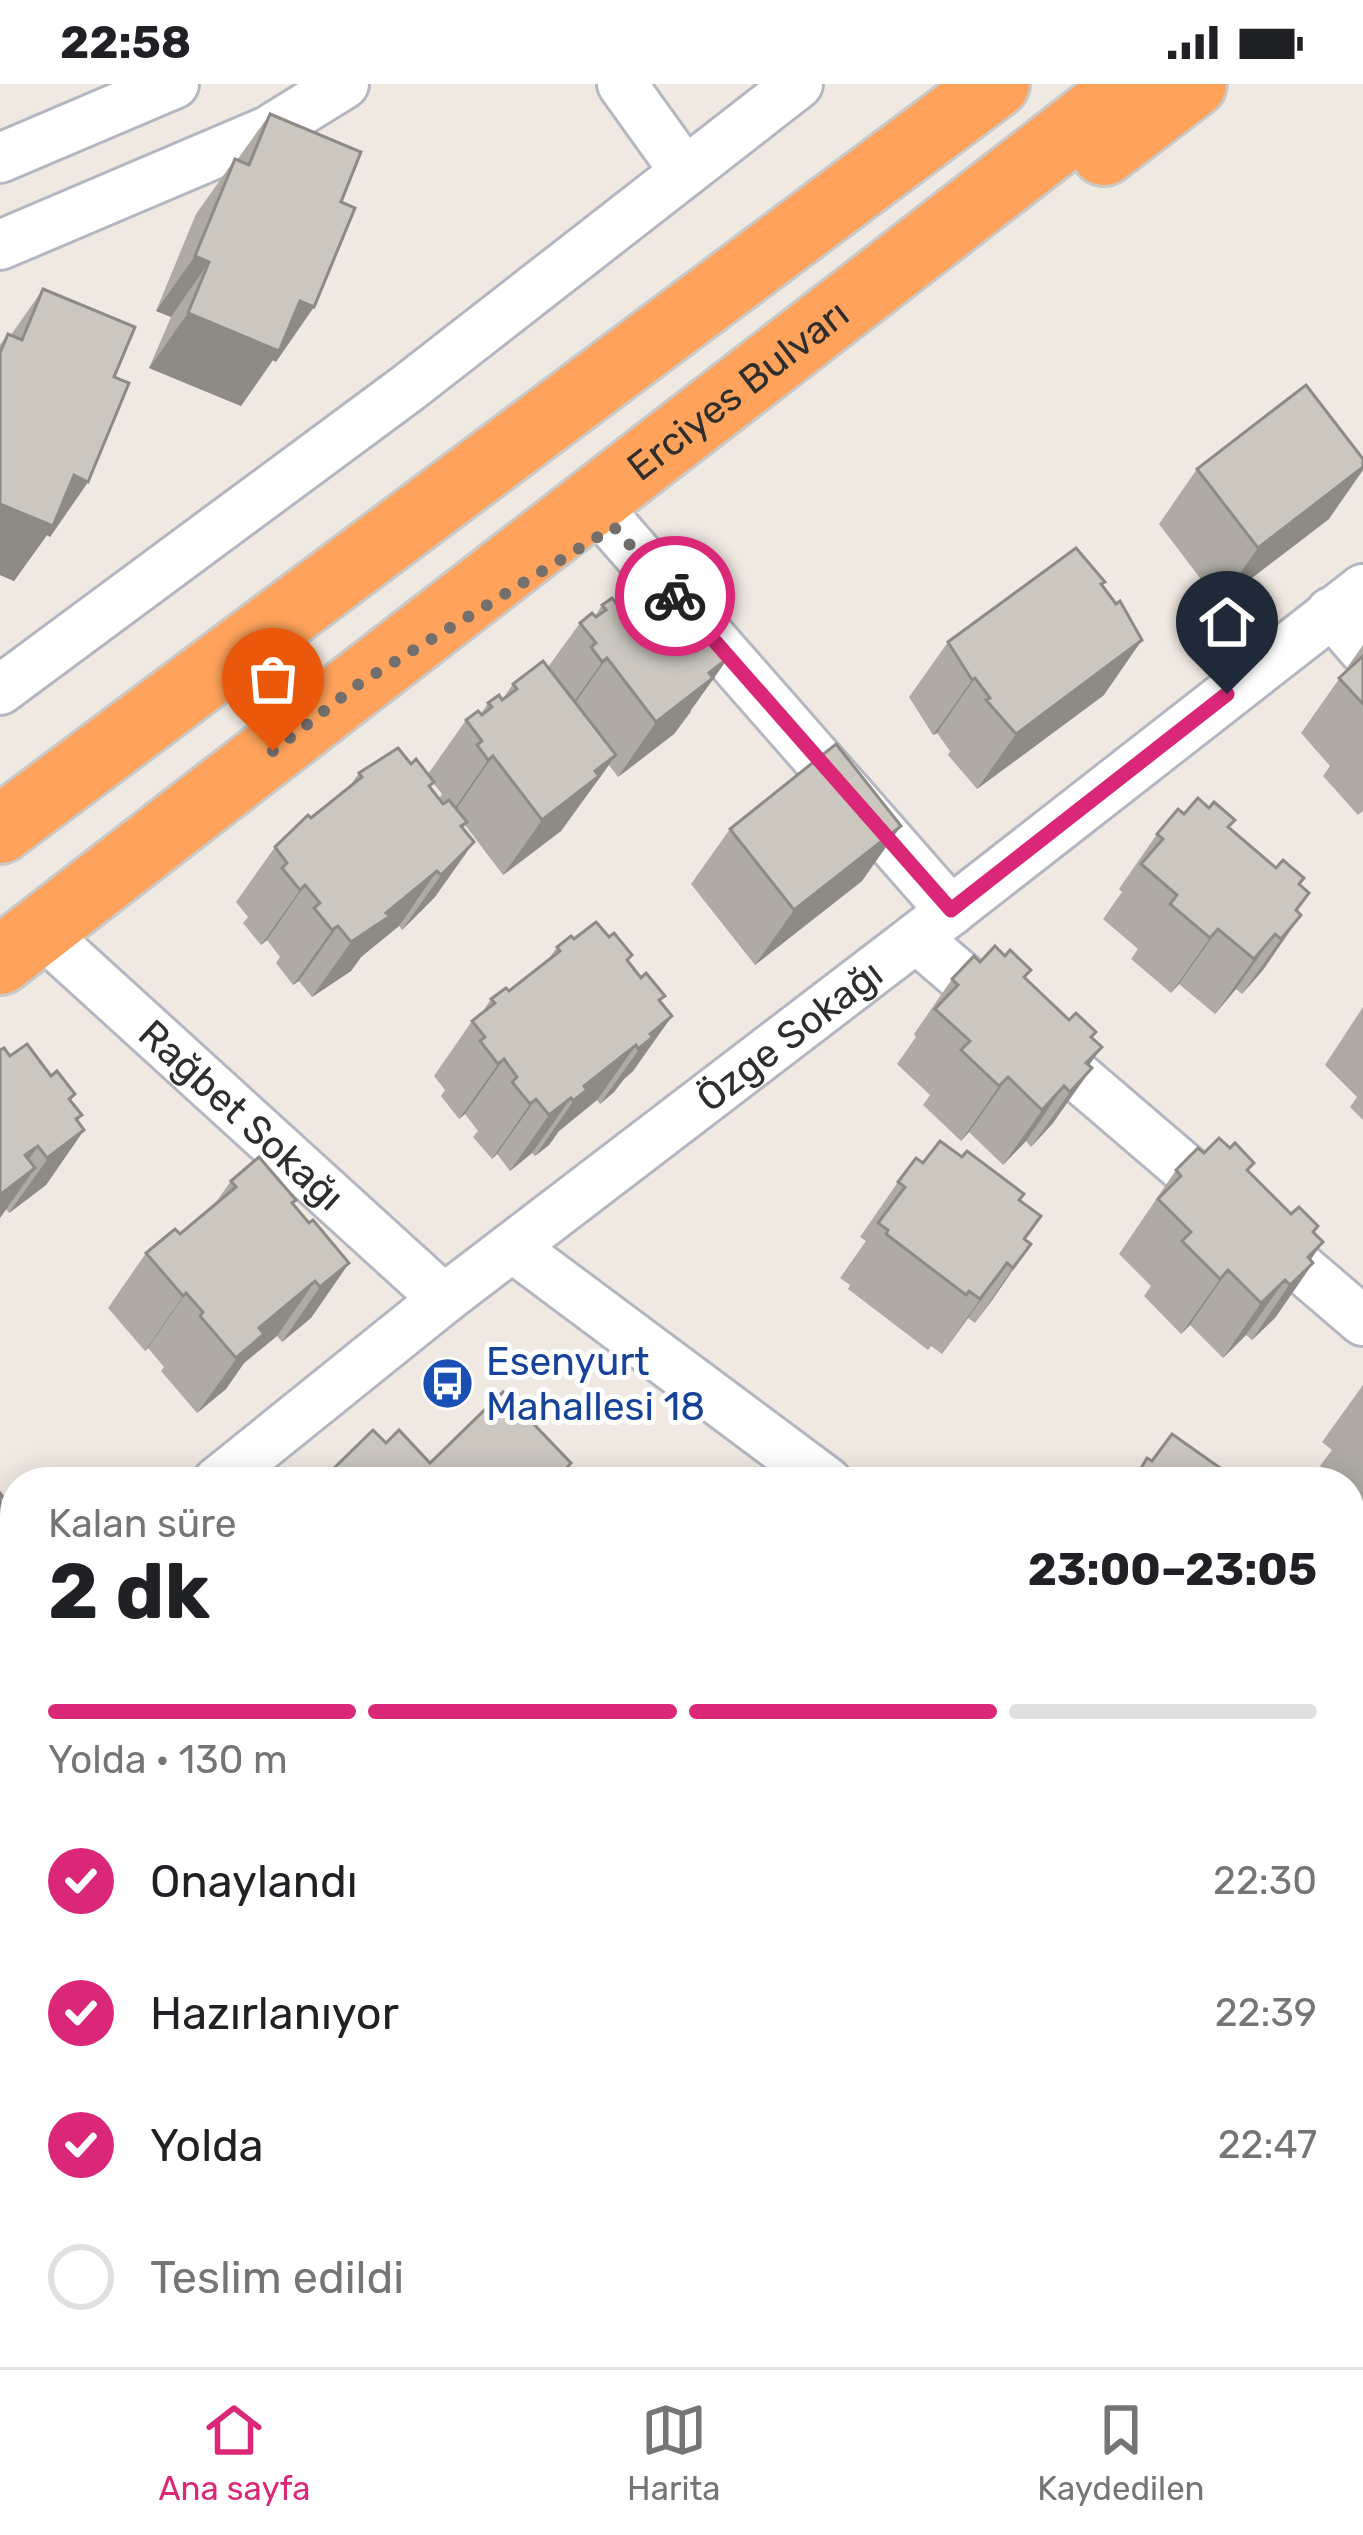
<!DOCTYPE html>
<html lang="tr">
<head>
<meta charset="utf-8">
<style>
	body { margin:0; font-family:Rubik,sans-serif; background:#f2f2f2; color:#202124; height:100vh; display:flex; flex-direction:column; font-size:45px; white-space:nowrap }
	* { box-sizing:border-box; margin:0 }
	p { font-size:39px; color:#757577 }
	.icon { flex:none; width:66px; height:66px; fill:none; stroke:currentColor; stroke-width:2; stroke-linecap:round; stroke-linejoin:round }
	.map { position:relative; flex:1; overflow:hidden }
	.panel { position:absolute; left:0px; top:1383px; width:1365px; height:900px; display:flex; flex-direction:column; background:#fff; border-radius:48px 48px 0 0; box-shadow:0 6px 30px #0003 }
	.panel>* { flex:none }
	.pin { position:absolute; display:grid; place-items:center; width:102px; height:102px; color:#fff; margin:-123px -51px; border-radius:50% 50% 50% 0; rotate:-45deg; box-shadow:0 0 12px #0007 }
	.pin .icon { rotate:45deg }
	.courier { position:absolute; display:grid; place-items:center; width:120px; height:120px; margin:-60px; border:9px solid #db2777; border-radius:50%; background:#fff; color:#222; box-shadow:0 3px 15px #0007 }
	.head em { font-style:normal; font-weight:700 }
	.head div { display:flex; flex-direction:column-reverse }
	.head { display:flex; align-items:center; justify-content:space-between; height:204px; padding:0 48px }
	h1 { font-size:78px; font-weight:700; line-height:90px }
	.bar { display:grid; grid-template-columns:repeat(4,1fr); gap:18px 12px; align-content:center; height:144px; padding:0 48px }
	.bar i { height:15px; border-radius:9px; background:#e0e0e0 }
	.bar .current { background:#db2777 }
	.bar p { grid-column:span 4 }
	ol { padding:0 48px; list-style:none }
	li { display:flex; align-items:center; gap:36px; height:132px }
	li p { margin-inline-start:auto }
	li .icon { padding:12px; border-radius:50%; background:#db2777; color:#fff; stroke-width:4 }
	li:last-child { color:#757577 }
	li i { width:66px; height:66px; border:6px solid #e0e0e0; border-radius:50% }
	.status { display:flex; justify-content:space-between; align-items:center; height:84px; padding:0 60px; background:#fff; direction:ltr }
	.status svg { height:33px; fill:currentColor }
	.tabs { display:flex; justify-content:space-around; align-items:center; height:168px; border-top:3px solid #e0e0e0; background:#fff; font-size:33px; color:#757577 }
	.tabs a { display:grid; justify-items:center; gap:6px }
	.tabs .current { color:#db2777 }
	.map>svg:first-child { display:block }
	.education { fill:#f0e6d1 }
	.green { fill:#b6e59e }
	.pitch { fill:#c9ec9a }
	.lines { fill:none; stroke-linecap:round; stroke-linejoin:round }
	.street-casing { stroke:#b4b7c1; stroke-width:54 }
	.highway-casing { stroke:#c9c9c9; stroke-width:72 }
	.street { stroke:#fff; stroke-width:48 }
	.highway { stroke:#ffa35c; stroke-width:66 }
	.wall { fill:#afaba4; fill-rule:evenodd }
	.shaded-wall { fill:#8e8b86 }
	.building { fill:#cbc7bf; stroke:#8e8b86; stroke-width:3 }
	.done { stroke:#726f6d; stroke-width:12; stroke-dasharray:0 21.6 }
	.route { stroke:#db2777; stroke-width:15 }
	.labels { text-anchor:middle; stroke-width:10; stroke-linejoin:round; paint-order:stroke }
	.street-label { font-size:39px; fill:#2e2e2e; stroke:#fff }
	.transit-label { font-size:39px; fill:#164399; stroke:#fff; text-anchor:start }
</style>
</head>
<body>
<div class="status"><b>22:58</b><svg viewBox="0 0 49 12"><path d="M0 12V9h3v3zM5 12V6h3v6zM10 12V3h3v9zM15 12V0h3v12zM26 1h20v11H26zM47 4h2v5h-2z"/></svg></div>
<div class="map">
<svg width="1363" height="2283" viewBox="0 0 1363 2283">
	<rect width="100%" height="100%" fill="#efe9e1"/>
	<!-- education -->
	<polygon class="education" points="1350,1833 1363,1842 1363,1999 1350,2004"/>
	<!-- green -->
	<g class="green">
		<polygon points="0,1870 15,1880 15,2268 129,2268 116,2283 0,2283"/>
		<polygon points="243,2268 623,2268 645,2283 230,2283"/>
	</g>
	<!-- pitch -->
	<polygon class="pitch" points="15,2120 15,2268 89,2268 78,2283 24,2283 0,2266 0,2142"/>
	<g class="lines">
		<defs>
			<g id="street">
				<polyline points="622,0 685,88"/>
				<polyline points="0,74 174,0"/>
				<polyline points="0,161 268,47 344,0"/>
				<polyline points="614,443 951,827"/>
				<polyline points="1331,528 1363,565"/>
				<polyline points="0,606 408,304 798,0"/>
				<path id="s1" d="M40,847L444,1215"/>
				<polyline points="916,854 1363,1237"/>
				<polyline points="512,1163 827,1398"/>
				<path id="s2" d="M217,1398L444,1215L916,854L1363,505"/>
				<polyline points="0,1573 15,1561"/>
				<polyline points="1350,1797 1363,1807"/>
				<polyline points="0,1832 15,1842"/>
				<polyline points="1350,2048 1363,2042"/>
				<polyline points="654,2268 677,2283"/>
				<polyline points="1187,2268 1194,2283"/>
				<polyline points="171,2283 184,2268"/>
				<polyline points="777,2283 813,2268"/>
			</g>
			<g id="highway">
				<polyline points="1104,68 1193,0"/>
				<polyline points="0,746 996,0"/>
				<path id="s3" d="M0,877L1132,0"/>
			</g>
		</defs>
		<!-- street casing -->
		<use href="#street" class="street-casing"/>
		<!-- highway casing -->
		<use href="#highway" class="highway-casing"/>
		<!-- street -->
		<use href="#street" class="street"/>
		<!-- highway -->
		<use href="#highway" class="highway"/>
	</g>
	<!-- wall -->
	<g class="wall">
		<polygon points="270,30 276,278 273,276 241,322 149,284 171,233 156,227 196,130 235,75 237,76"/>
		<polygon points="43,205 114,293 88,398 50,453 47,451 14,497 0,491 0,261 8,250 11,251"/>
		<polygon points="1197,385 1329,435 1219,519 1159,440"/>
		<path d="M657,479L691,628L674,650L618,693L609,681L561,747L503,791L465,741L435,813L402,846L399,842L361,873L351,887L312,913L299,897L293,901L276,879L280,873L267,856L261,861L243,839L248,833L236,818L275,763L349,703L359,689L411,680L428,690L466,636L481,630L488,619L502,616L513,600L548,583L580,539L595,532L602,521L615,518L626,502ZM433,699L442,710L439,715L430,704Z"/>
		<polygon points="1105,498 1102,502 1104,611 977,705 948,671 950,667 937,649 933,651 909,613 948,558"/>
		<polygon points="1363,561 1363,727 1358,731 1323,692 1330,682 1301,649"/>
		<polygon points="1229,744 1276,784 1299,801 1297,827 1301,831 1263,886 1242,910 1236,905 1215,930 1179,900 1171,909 1131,875 1138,865 1103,835 1122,808 1119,805 1157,750"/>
		<polygon points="730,745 862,797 755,881 691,800"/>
		<polygon points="609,853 632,871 628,877 641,894 665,912 660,918 672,932 633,987 624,995 614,1008 600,1020 597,1016 559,1047 549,1061 535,1072 532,1069 510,1087 497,1070 492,1075 473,1053 478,1047 465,1030 459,1035 441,1012 445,1006 434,992 472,937 481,930 491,915 509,907 548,876 557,863 574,855"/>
		<polygon points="1005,872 1031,886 1025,894 1091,954 1089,981 1053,1039 1031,1063 1026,1057 1003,1081 969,1048 961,1057 923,1021 930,1011 897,980 916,953 914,950 952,895 980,878"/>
		<polygon points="1363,923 1363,1036 1350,1023 1357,1013 1325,981"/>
		<polygon points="0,966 51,992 75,1010 70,1017 82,1031 77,1037 84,1046 46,1101 9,1129 6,1125 0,1134"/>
		<polygon points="1230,1064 1254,1079 1248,1087 1291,1130 1318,1142 1314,1149 1323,1158 1310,1176 1313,1179 1275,1234 1252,1256 1246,1251 1223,1274 1190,1241 1181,1250 1144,1212 1151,1202 1119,1170 1176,1086 1204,1069"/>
		<polygon points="923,1079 1020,1116 1025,1156 1031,1160 975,1239 968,1234 942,1270 931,1262 928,1266 848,1205 850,1201 840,1194 866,1157 860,1153 898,1098"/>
		<polygon points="231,1097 296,1116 293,1120 349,1179 311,1234 282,1258 277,1252 244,1279 226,1305 197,1329 161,1287 164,1283 148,1264 145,1267 108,1224 146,1169 180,1150 214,1121"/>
		<polygon points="1363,1301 1363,1435 1350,1424 1350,1398 1337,1398 1320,1382 1332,1366 1322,1358"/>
		<polygon points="1363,2270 1363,2283 1354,2283"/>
	</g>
	<!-- shaded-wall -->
	<g class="shaded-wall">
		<polygon points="195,172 209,178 171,233 156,227"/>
		<polygon points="300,217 314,223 276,278 273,276 241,322 149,284 188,229"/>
		<polygon points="1363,383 1363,386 1329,435 1219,519 1258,464"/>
		<polygon points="74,391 88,398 50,453 47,451 14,497 0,491 0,420"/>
		<polygon points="1142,556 1104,611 977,705 1016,650"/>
		<polygon points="729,573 674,650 618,693 656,638 709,589"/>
		<polygon points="607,574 568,629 563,633 602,578"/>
		<polygon points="975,594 937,649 933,651 972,596"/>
		<polygon points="616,671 561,747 503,791 542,736 595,687"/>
		<polygon points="493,672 455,727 450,731 488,676"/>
		<polygon points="901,742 862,797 755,881 794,826"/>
		<polygon points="474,758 435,813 402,846 441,791"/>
		<polygon points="437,787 399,842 361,873 351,887 312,913 351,858"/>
		<polygon points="305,801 267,856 261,861 300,806"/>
		<polygon points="1301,831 1263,886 1242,910 1281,855"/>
		<polygon points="338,842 299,897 293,901 332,846"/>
		<polygon points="1218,845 1179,900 1171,909 1210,854"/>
		<polygon points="1275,850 1236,905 1215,930 1254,875"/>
		<polygon points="672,932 633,987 624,995 614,1008 600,1020 650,950"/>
		<polygon points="636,961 597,1016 559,1047 549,1061 535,1072 584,1002"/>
		<polygon points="1102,963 1072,1005 1092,984 1053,1039 1031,1063 1070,1008 1086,979"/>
		<polygon points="504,975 465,1030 459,1035 498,980"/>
		<polygon points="1008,993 969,1048 961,1057 999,1002"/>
		<polygon points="1064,1002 1026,1057 1003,1081 1042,1026"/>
		<polygon points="75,1010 8,1105 35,1084 0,1134 0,1108 69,1015"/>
		<polygon points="571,1014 532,1069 510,1087 549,1031"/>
		<polygon points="536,1015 497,1070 492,1075 530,1020"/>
		<polygon points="82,1031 56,1067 84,1046 46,1101 9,1129 76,1035"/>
		<polygon points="1323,1158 1297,1195 1313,1179 1275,1234 1252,1256 1308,1173"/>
		<polygon points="1031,1160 993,1215 975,1239 1013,1184"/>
		<polygon points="349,1179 311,1234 282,1258 320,1203"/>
		<polygon points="1007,1179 968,1234 942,1270 980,1215"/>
		<polygon points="1228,1186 1190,1241 1181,1250 1220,1195"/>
		<polygon points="1285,1196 1246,1251 1223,1274 1261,1219"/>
		<polygon points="315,1197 277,1252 244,1279 226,1305 197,1329 259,1244"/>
		<polygon points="186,1209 148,1264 145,1267 183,1212"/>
	</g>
	<!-- building -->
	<g class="building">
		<polygon points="270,30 361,68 341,118 355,124 314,223 300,217 279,267 188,229 209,178 195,172 235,75 249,81"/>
		<polygon points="43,205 135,243 114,293 129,299 88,398 74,391 53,442 0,420 0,269 8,250 22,256"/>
		<polygon points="1306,301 1363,375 1363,383 1258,464 1197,385"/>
		<polygon points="1076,464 1105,498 1101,500 1116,520 1120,517 1142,556 1016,650 986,616 990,614 975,594 972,596 948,558"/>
		<polygon points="657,479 729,573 709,589 713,594 656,638 607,574 602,578 591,563 596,559 580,539 592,529 596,533 606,526 602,521 612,514 616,519 630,507 626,502"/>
		<polygon points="1363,572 1363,620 1339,594"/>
		<polygon points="543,577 616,671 595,687 599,692 542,736 493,672 488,676 477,661 482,657 466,636 478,627 482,631 492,623 488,619 499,611 502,616 517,605 513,600"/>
		<polygon points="836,660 901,742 794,826 730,745"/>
		<polygon points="398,664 411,680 416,675 434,698 429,702 443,720 449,716 467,738 461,742 474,758 441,791 437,787 386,829 390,832 351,858 338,842 332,846 314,824 320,819 305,801 300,806 282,784 287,779 275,763 308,731 311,734 362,693 359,689"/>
		<polygon points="1198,714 1209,724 1214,718 1235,736 1228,743 1276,784 1283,776 1304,794 1299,800 1309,809 1296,826 1301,831 1281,855 1275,850 1254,875 1218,845 1210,854 1170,820 1177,811 1141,780 1163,755 1157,750 1178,725 1184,730"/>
		<polygon points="596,838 609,853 614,849 632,871 627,876 641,894 646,889 665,912 659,916 672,932 650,950 653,953 638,965 636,961 584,1002 587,1006 573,1017 571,1014 549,1031 536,1015 530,1020 512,998 517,993 504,975 498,980 480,957 485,953 472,937 495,919 491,915 506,904 509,907 560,867 557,863 571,852 574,855"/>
		<polygon points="995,862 1005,872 1010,866 1031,886 1024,893 1069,936 1076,929 1096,948 1091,953 1102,963 1086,979 1092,984 1070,1008 1064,1002 1042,1026 1008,993 999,1002 961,966 970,957 935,925 958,901 952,895 974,872 980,878"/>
		<polygon points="27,960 51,992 57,987 75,1010 69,1015 82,1031 76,1035 84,1046 47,1074 38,1062 25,1071 35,1084 0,1111 0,966 4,964 10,972"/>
		<polygon points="1219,1054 1230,1064 1235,1059 1254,1079 1247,1086 1291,1130 1299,1123 1318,1142 1313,1148 1323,1158 1308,1173 1313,1179 1290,1201 1285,1196 1261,1219 1228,1186 1220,1195 1182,1157 1191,1148 1158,1115 1181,1092 1176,1086 1198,1064 1204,1069"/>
		<polygon points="940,1057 962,1073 967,1067 1024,1110 1019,1116 1041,1132 1024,1155 1031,1160 1013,1184 1007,1179 980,1215 969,1207 966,1211 886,1150 888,1146 878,1139 905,1103 898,1098 916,1074 923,1079"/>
		<polygon points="259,1073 296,1116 292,1119 309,1139 313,1136 349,1179 320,1203 315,1197 259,1244 264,1250 236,1274 200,1232 203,1228 186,1209 183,1212 146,1169 175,1145 180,1150 236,1103 231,1097"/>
		<polygon points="503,1308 571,1379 554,1398 336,1398 328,1390 373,1346 386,1359 399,1346 430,1379"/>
		<polygon points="1172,1350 1240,1398 1133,1398 1147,1374 1152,1377"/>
		<polygon points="0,1409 6,1417 1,1421 13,1436 0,1447"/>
		<polygon points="1350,1475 1363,1485 1363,1491 1350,1510"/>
	</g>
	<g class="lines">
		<!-- done -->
		<polyline class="done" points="273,667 360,599 614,443 675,512"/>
		<!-- route -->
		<polyline class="route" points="675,512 951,826 1227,610"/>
	</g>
	<!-- icons -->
	<defs>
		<symbol id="bus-disc" viewBox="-11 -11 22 22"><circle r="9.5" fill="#1a4fb4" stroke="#fff"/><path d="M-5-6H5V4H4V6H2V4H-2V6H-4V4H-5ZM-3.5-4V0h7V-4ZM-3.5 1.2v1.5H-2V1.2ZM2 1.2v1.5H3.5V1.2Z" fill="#fff"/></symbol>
	</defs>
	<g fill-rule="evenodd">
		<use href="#bus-disc" x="418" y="1270" width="59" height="59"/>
	</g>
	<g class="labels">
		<!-- street labels -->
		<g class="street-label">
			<text dy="14" stroke="none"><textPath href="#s3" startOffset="933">Erciyes Bulvarı</textPath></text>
			<text dy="14" stroke="none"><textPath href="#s2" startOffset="726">Özge Sokağı</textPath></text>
			<text dy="14" stroke="none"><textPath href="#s1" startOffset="273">Rağbet Sokağı</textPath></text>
		</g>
		<!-- transit labels -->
		<g class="transit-label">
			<text x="486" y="1291">Esenyurt<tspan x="486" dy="45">Mahallesi 18</tspan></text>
		</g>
	</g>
</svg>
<div class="pin" style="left:273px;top:667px;background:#ea580c"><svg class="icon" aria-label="bag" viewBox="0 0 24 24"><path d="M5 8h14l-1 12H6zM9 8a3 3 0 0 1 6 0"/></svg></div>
<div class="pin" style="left:1227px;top:610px;background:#1f2937"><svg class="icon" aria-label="home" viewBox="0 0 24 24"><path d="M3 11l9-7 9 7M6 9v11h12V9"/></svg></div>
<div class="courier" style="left:675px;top:512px"><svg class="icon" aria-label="bike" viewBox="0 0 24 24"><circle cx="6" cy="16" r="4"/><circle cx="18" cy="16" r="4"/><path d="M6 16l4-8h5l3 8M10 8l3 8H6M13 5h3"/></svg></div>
<section class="panel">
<div class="head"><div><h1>2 dk</h1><p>Kalan süre</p></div><em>23:00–23:05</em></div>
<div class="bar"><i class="current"></i><i class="current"></i><i class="current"></i><i></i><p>Yolda · 130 m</p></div>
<ol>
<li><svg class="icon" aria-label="check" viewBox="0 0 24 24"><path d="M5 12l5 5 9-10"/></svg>Onaylandı<p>22:30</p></li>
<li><svg class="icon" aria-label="check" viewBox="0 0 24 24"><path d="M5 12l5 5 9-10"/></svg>Hazırlanıyor<p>22:39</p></li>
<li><svg class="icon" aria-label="check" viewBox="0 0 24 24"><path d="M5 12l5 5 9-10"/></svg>Yolda<p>22:47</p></li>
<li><i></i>Teslim edildi</li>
</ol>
</section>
</div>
<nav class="tabs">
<a class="current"><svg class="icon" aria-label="home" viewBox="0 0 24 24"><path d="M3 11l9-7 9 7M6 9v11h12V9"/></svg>Ana sayfa</a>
<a><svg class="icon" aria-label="map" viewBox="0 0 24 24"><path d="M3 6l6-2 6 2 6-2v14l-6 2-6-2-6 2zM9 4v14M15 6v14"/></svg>Harita</a>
<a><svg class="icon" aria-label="saved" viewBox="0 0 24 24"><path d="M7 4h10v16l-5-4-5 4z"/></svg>Kaydedilen</a>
</nav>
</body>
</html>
